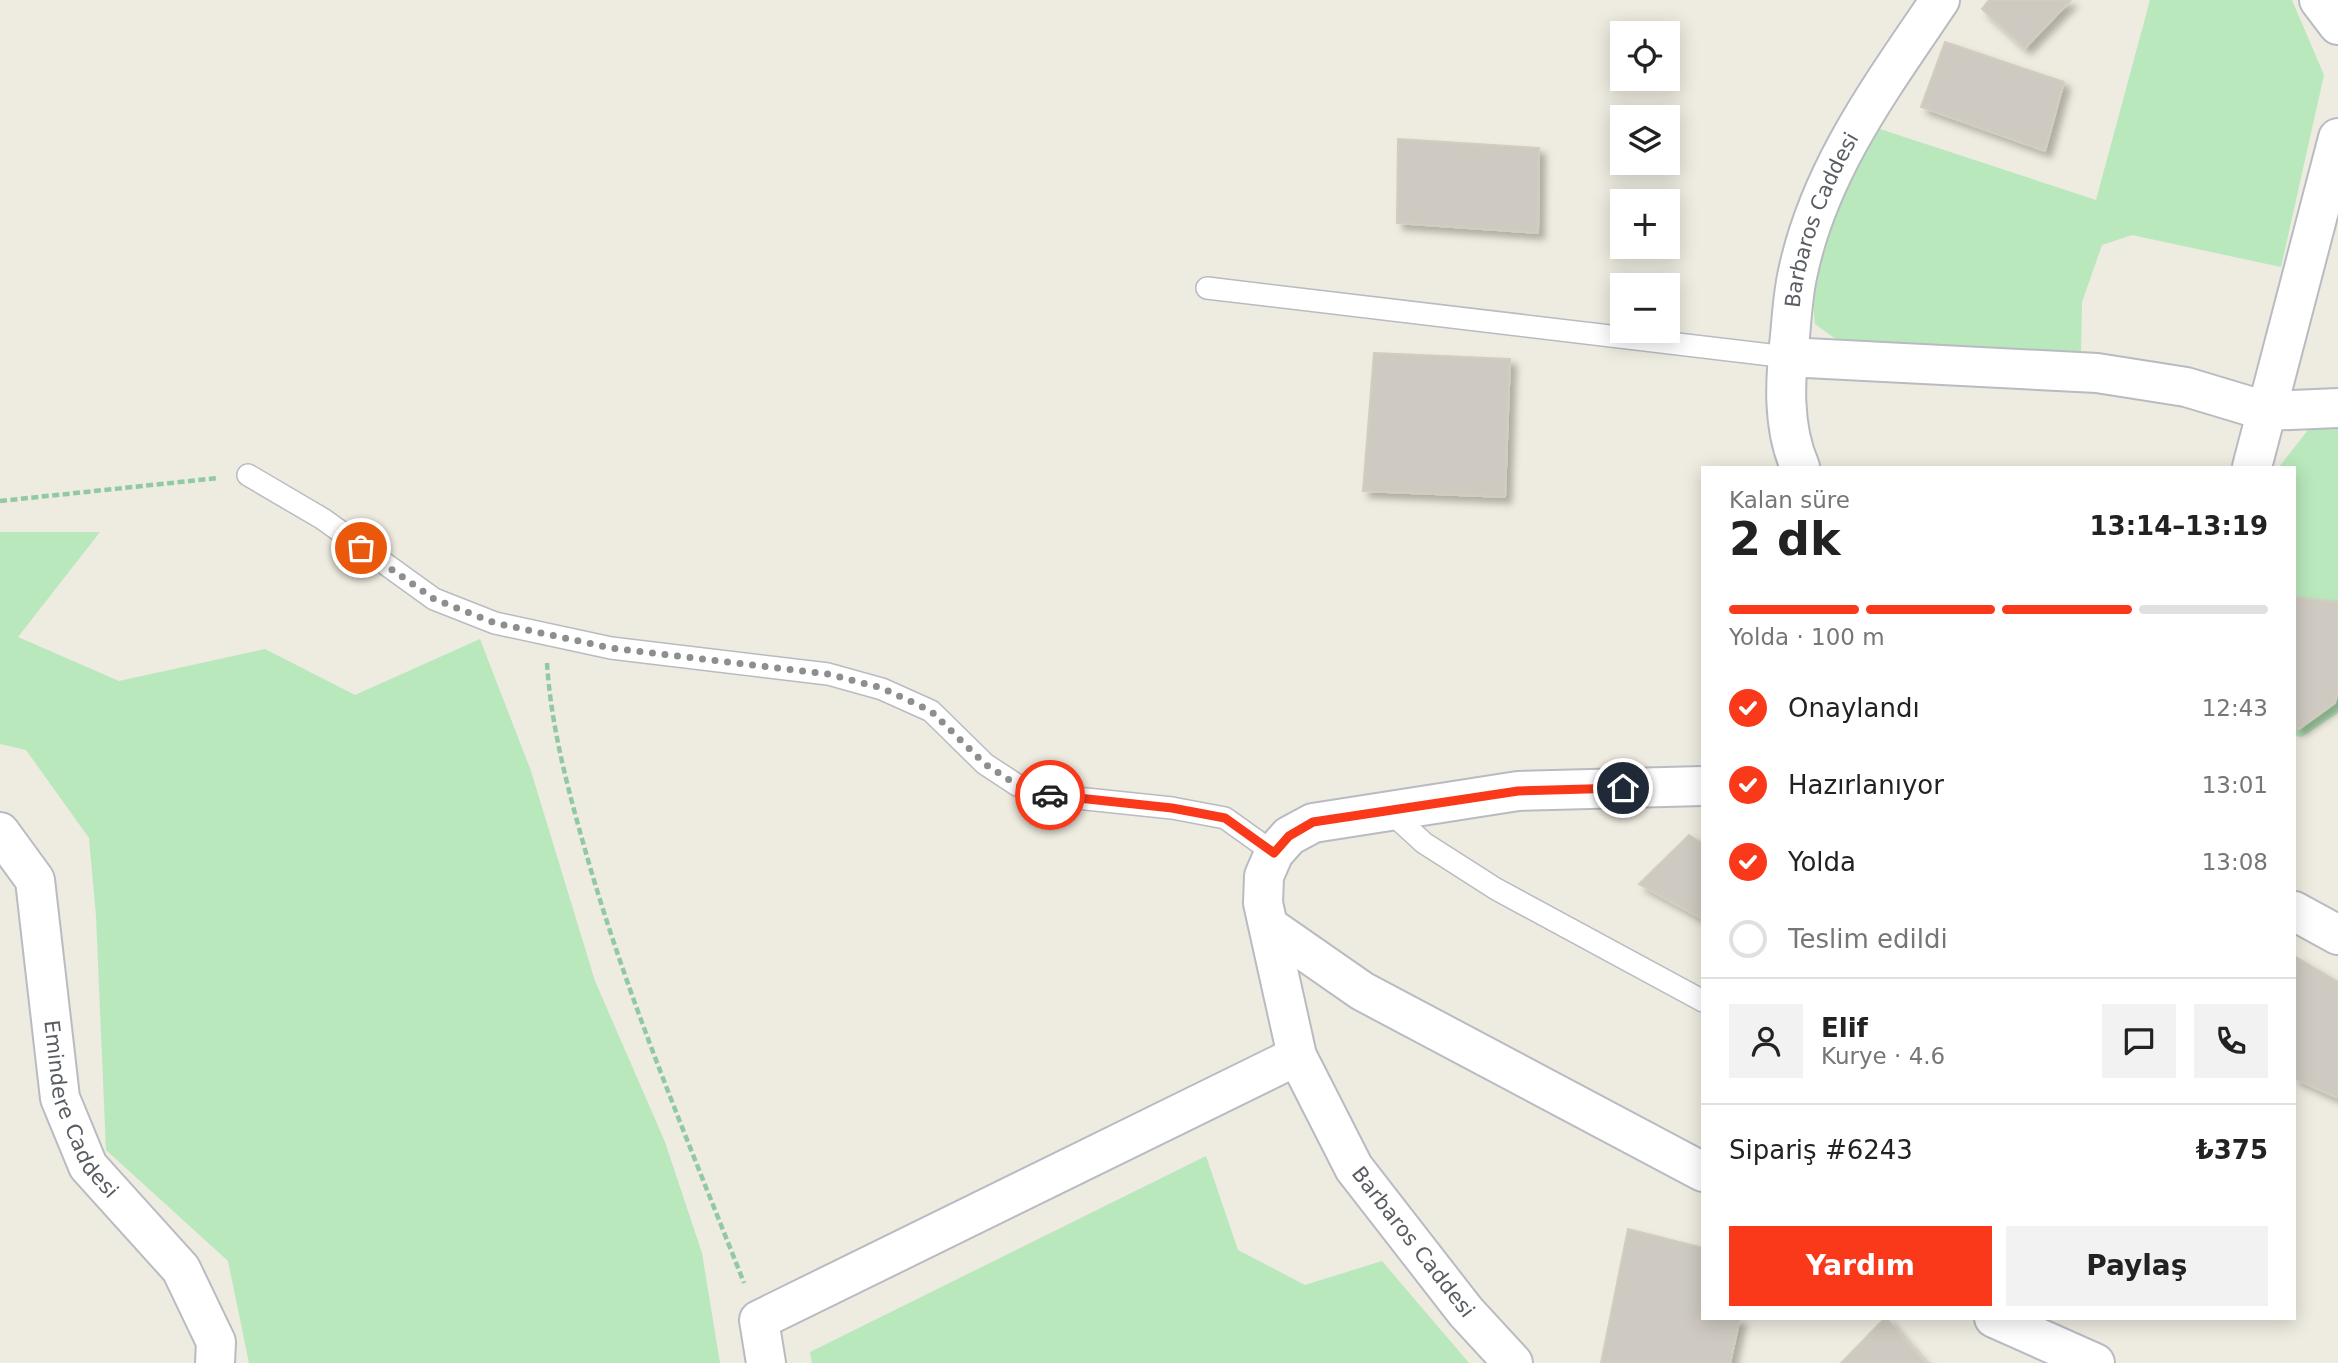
<!DOCTYPE html>
<html lang="tr">
<head>
<meta charset="utf-8">
<style>
	body { margin:0; font-family:"DejaVu Sans",sans-serif; background:#f2f2f2; color:#222; height:100vh; display:flex; flex-direction:column; font-size:26px; white-space:nowrap }
	* { box-sizing:border-box; margin:0 }
	p { font-size:23px; color:#767676 }
	.icon { flex:none; width:38px; height:38px; fill:none; stroke:currentColor; stroke-width:2; stroke-linecap:round; stroke-linejoin:round }
	.map { position:relative; flex:1; overflow:hidden }
	.side { position:absolute; left:1701px; top:466px; width:595px; height:854px; display:flex; flex-direction:column; background:#fff; border-radius:0px; box-shadow:0 4px 18px #0003 }
	.side>* { flex:none }
	.tools { position:absolute; left:1610px; top:21px; display:grid; gap:14px }
	.tools a { display:grid; place-items:center; width:70px; height:70px; border-radius:0px; background:#fff; box-shadow:0 4px 18px #0003; font-size:35px }
	.pin { position:absolute; display:grid; place-items:center; width:60px; height:60px; color:#fff; margin:-30px; border:4px solid #fff; border-radius:50%; box-shadow:0 2px 7px #0007 }
	.courier { position:absolute; display:grid; place-items:center; width:70px; height:70px; margin:-35px; border:5px solid #fa381a; border-radius:50%; background:#fff; color:#222; box-shadow:0 2px 9px #0007 }
	.head em { font-style:normal; font-weight:800 }
	.head div { display:flex; flex-direction:column-reverse }
	.head { display:flex; align-items:center; justify-content:space-between; height:119px; padding:0 28px }
	h1 { font-size:46px; font-weight:800; line-height:52px }
	.bar { display:grid; grid-template-columns:repeat(4,1fr); gap:10px 7px; align-content:center; height:84px; padding:0 28px }
	.bar i { height:9px; border-radius:5px; background:#e0e0e0 }
	.bar .selected { background:#fa381a }
	.bar p { grid-column:span 4 }
	.line { display:flex; align-items:center; gap:18px; padding:0 28px; border-top:2px solid #e0e0e0 }
	.line div { flex:1 }
	.round { display:grid; place-items:center; flex:none; width:74px; height:74px; border-radius:0px; background:#f2f2f2 }
	ol { padding:0 28px; list-style:none }
	li { display:flex; align-items:center; gap:21px; height:77px }
	li p { margin-inline-start:auto }
	li .icon { padding:7px; border-radius:50%; background:#fa381a; color:#fff; stroke-width:4 }
	li:last-child { color:#767676 }
	li i { width:38px; height:38px; border:4px solid #e0e0e0; border-radius:50% }
	.cta { display:flex; gap:14px; margin-top:auto; padding:14px 28px }
	.cta a { flex:1; height:80px; border-radius:0px; background:#fa381a; color:#fff; font-size:28px; font-weight:800; line-height:80px; text-align:center }
	.cta a+a { background:#f2f2f2; color:#222 }
	.map>svg:first-child { display:block }
	.green { fill:#b9e8bc }
	.building { fill:#cecac1; stroke:#d3cdbe; stroke-width:2; filter:url(#shadow) }
	.lines { fill:none; stroke-linecap:round; stroke-linejoin:round }
	.lane-casing { stroke:#b8bbc1; stroke-width:24 }
	.street-casing { stroke:#b8bbc1; stroke-width:42 }
	.path { stroke:#92c9a5; stroke-width:4.5; stroke-dasharray:7 3.5; stroke-linecap:butt }
	.lane { stroke:#fff; stroke-width:21 }
	.street { stroke:#fff; stroke-width:38 }
	.done { stroke:#8d8f8f; stroke-width:7; stroke-dasharray:0 12.6 }
	.route { stroke:#fa381a; stroke-width:9 }
	.labels { text-anchor:middle; stroke-width:6; stroke-linejoin:round; paint-order:stroke }
	.street-label { font-size:21px; fill:#595d63; stroke:#fff }
</style>
</head>
<body>
<div class="map">
<svg width="2338" height="1363" viewBox="0 0 2338 1363">
	<defs>
		<filter id="shadow"><feDropShadow dx="6" dy="6" stdDeviation="3.5" flood-color="#0004"/></filter>
	</defs>
	<rect width="100%" height="100%" fill="#eeebe0"/>
	<!-- green -->
	<g class="green">
		<polygon points="2150,0 2292,0 2324,75 2281,267 2132,235 2102,245 2082,302 2081,354 1848,348 1815,324 1812,290 1837,200 1880,129 2096,200"/>
		<polygon points="2338,425 2338,713 2302,737 2294,736 2294,467 2279,467 2308,430"/>
		<polygon points="0,532 100,532 18,637 119,681 265,649 355,695 480,639 531,771 595,981 665,1142 702,1253 720,1363 249,1363 228,1261 106,1150 96,916 89,838 26,750 0,744"/>
		<polygon points="1206,1156 1238,1250 1305,1285 1382,1261 1469,1363 812,1363 810,1352"/>
	</g>
	<!-- building -->
	<g class="building">
		<polygon points="1989,0 2071,0 2025,48 1982,9"/>
		<polygon points="1945,42 2064,82 2045,151 1921,107"/>
		<polygon points="1398,139 1539,148 1538,233 1397,223"/>
		<polygon points="1374,353 1510,359 1505,497 1363,491"/>
		<polygon points="2294,597 2338,602 2338,692 2335,703 2299,729 2294,728"/>
		<polygon points="1689,835 1703,844 1703,919 1639,884"/>
		<polygon points="2296,957 2338,982 2338,1098 2294,1078"/>
		<polygon points="1628,1229 1703,1248 1703,1318 1740,1318 1730,1363 1601,1363"/>
		<polygon points="1886,1318 1925,1363 1841,1363 1885,1318"/>
	</g>
	<g class="lines">
		<defs>
			<g id="lane">
				<polyline points="1207,288 1787,357"/>
				<polyline points="248,475 323,519 434,599 495,623 611,648 828,674 882,689 931,711 985,764 1017,785 1048,795 1172,808 1225,818 1274,853"/>
				<polyline points="1388,810 1424,843 1496,889 1703,1001"/>
			</g>
			<g id="street">
				<polyline points="2319,0 2338,25"/>
				<polyline points="1787,357 2097,373 2186,387 2266,411 2338,408"/>
				<path id="s1" d="M1800,467C1782,426 1785,379 1790,336C1792,315 1793,293 1798,272C1820,169 1882,86 1940,0"/>
				<polyline points="2252,467 2338,138"/>
				<path id="s2" d="M0,832L35,880L60,1098L88,1166L181,1269L216,1342L215,1363"/>
				<polyline points="2294,911 2338,935"/>
				<polyline points="1270,927 1362,991 1703,1172"/>
				<polyline points="1994,1318 2095,1363"/>
				<polyline points="766,1363 759,1320 1297,1056"/>
				<polyline points="1513,1363 1466,1312 1354,1168 1297,1056 1263,903 1264,876 1274,853 1289,836 1313,823 1518,791 1703,786"/>
			</g>
		</defs>
		<!-- lane casing -->
		<use href="#lane" class="lane-casing"/>
		<!-- street casing -->
		<use href="#street" class="street-casing"/>
		<!-- path -->
		<g class="path">
			<polyline points="0,501 218,478"/>
			<path d="M547,663C551,729 570,797 588,860C630,1005 689,1143 744,1283"/>
		</g>
		<!-- lane -->
		<use href="#lane" class="lane"/>
		<!-- street -->
		<use href="#street" class="street"/>
	</g>
	<g class="lines">
		<!-- done -->
		<polyline class="done" points="361,548 434,599 495,623 611,648 828,674 882,688 931,711 985,764 1017,785 1050,795"/>
		<!-- route -->
		<polyline class="route" points="1050,795 1172,808 1225,818 1274,853 1289,836 1313,822 1518,791 1623,788"/>
	</g>
	<g class="labels">
		<!-- street labels -->
		<g class="street-label">
			<text dy="7" stroke="none"><textPath href="#s1" startOffset="254">Barbaros Caddesi</textPath></text>
			<text dy="7" stroke="none"><textPath href="#s2" startOffset="296">Emindere Caddesi</textPath></text>
			<text transform="translate(1413 1242) rotate(52)" y="7">Barbaros Caddesi</text>
		</g>
	</g>
</svg>
<div class="tools">
<a><svg class="icon" aria-label="locate" viewBox="0 0 24 24"><circle cx="12" cy="12" r="6"/><path d="M12 2v4M12 18v4M2 12h4M18 12h4"/></svg></a>
<a><svg class="icon" aria-label="layers" viewBox="0 0 24 24"><path d="M12 4l9 5-9 5-9-5zM3 14l9 5 9-5"/></svg></a>
<a>+</a>
<a>−</a>
</div>
<div class="pin" style="left:361px;top:548px;background:#ea580c"><svg class="icon" aria-label="bag" viewBox="0 0 24 24"><path d="M5 8h14l-1 12H6zM9 8a3 3 0 0 1 6 0"/></svg></div>
<div class="pin" style="left:1623px;top:788px;background:#1f2937"><svg class="icon" aria-label="home" viewBox="0 0 24 24"><path d="M3 11l9-7 9 7M6 9v11h12V9"/></svg></div>
<div class="courier" style="left:1050px;top:795px"><svg class="icon" aria-label="car" viewBox="0 0 24 24"><path d="M5 17H2v-5l4-1 3-4h7l3 4 3 1v5h-3M9 17h6M6 11h13"/><circle cx="7" cy="17" r="2"/><circle cx="17" cy="17" r="2"/></svg></div>
<section class="side">
<div class="head"><div><h1>2 dk</h1><p>Kalan süre</p></div><em>13:14–13:19</em></div>
<div class="bar"><i class="selected"></i><i class="selected"></i><i class="selected"></i><i></i><p>Yolda · 100 m</p></div>
<ol>
<li><svg class="icon" aria-label="check" viewBox="0 0 24 24"><path d="M5 12l5 5 9-10"/></svg>Onaylandı<p>12:43</p></li>
<li><svg class="icon" aria-label="check" viewBox="0 0 24 24"><path d="M5 12l5 5 9-10"/></svg>Hazırlanıyor<p>13:01</p></li>
<li><svg class="icon" aria-label="check" viewBox="0 0 24 24"><path d="M5 12l5 5 9-10"/></svg>Yolda<p>13:08</p></li>
<li><i></i>Teslim edildi</li>
</ol>
<div class="line" style="height:126px"><a class="round"><svg class="icon" aria-label="person" viewBox="0 0 24 24"><circle cx="12" cy="8" r="4"/><path d="M4 21q1-7 8-7t8 7"/></svg></a><div><b>Elif</b><p>Kurye · 4.6</p></div><a class="round"><svg class="icon" aria-label="chat" viewBox="0 0 24 24"><path d="M4 5h16v11H9l-5 4z"/></svg></a><a class="round"><svg class="icon" aria-label="phone" viewBox="0 0 24 24"><path d="M5 4h4l2 5-3 2q2 4 5 5l2-3 5 2v4C11 20 4 13 5 4z"/></svg></a></div>
<div class="line" style="height:91px"><div>Sipariş #6243</div><b>₺375</b></div>
<div class="cta"><a>Yardım</a><a>Paylaş</a></div>
</section>
</div>
</body>
</html>
